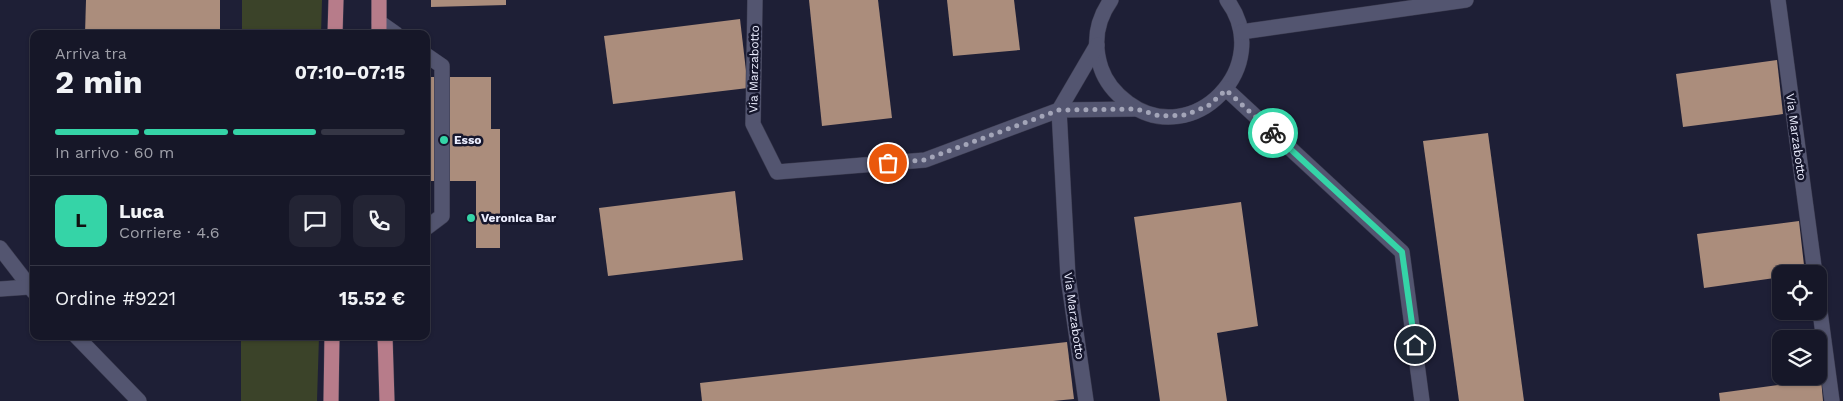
<!DOCTYPE html>
<html lang="it">
<head>
<meta charset="utf-8">
<style>
	body { margin:0; font-family:"Work Sans",sans-serif; background:#232434; color:#f1f3f6; height:100vh; display:flex; flex-direction:column; font-size:19px; white-space:nowrap }
	* { box-sizing:border-box; margin:0 }
	p { font-size:16px; color:#9e9fa8 }
	.icon { flex:none; width:28px; height:28px; fill:none; stroke:currentColor; stroke-width:2; stroke-linecap:round; stroke-linejoin:round }
	.map { position:relative; flex:1; overflow:hidden }
	.sheet { position:absolute; left:30px; top:30px; width:400px; height:310px; display:flex; flex-direction:column; background:#161728; border-radius:10px; box-shadow:0 1px 4px #0004,0 0 0 1px #353645 }
	.sheet>* { flex:none }
	.tools { position:absolute; left:1772px; top:265px; display:grid; gap:10px }
	.tools a { display:grid; place-items:center; width:55px; height:55px; border-radius:10px; background:#161728; box-shadow:0 1px 4px #0004,0 0 0 1px #353645; font-size:25px }
	.pin { position:absolute; display:grid; place-items:center; width:42px; height:42px; color:#fff; margin:-21px; border:2px solid #fff; border-radius:50%; box-shadow:0 1px 5px #0007 }
	.courier { position:absolute; display:grid; place-items:center; width:50px; height:50px; margin:-25px; border:4px solid #35d4a7; border-radius:50%; background:#fff; color:#222; box-shadow:0 1px 6px #0007 }
	.overview em { font-style:normal; font-weight:700 }
	.overview div { display:flex; flex-direction:column-reverse }
	.overview { display:flex; align-items:center; justify-content:space-between; height:85px; padding:0 25px }
	h1 { font-size:32px; font-weight:700; line-height:38px }
	.bar { display:grid; grid-template-columns:repeat(4,1fr); gap:8px 5px; align-content:center; height:60px; padding:0 25px }
	.bar i { height:6px; border-radius:4px; background:#353645 }
	.bar .selected { background:#35d4a7 }
	.bar p { grid-column:span 4 }
	.line { display:flex; align-items:center; gap:12px; padding:0 25px; border-top:1px solid #353645 }
	.line div { flex:1 }
	.round { display:grid; place-items:center; flex:none; width:52px; height:52px; border-radius:10px; background:#232434 }
	.map>svg:first-child { display:block }
	.green { fill:#3b4329 }
	.building { fill:#ab8d7c }
	.lines { fill:none; stroke-linecap:round; stroke-linejoin:round }
	.minor-casing { stroke:#3a3a4e; stroke-width:16 }
	.major-casing { stroke:#3a3a4e; stroke-width:16 }
	.minor { stroke:#535570; stroke-width:15 }
	.major { stroke:#b77c8a; stroke-width:15 }
	.done { stroke:#a3a5b8; stroke-width:5; stroke-dasharray:0 9 }
	.route { stroke:#35d4a7; stroke-width:6 }
	.poi-dot { fill:#35d4a7; stroke:#15162c; stroke-width:2 }
	.labels { text-anchor:middle; stroke-width:5; stroke-linejoin:round; paint-order:stroke }
	.street-label { font-size:12px; fill:#ebedfe; stroke:#15162c }
	.poi-label { font-size:12px; font-weight:bold; fill:#ebedfe; stroke:#15162c; text-anchor:start }
</style>
</head>
<body>
<div class="map">
<svg width="1843" height="401" viewBox="0 0 1843 401">
	<rect width="100%" height="100%" fill="#1e1f36"/>
	<!-- green -->
	<g class="green">
		<polygon points="242,0 322,0 321,34 242,34"/>
		<polygon points="241,336 319,336 317,401 241,401"/>
	</g>
	<!-- building -->
	<g class="building">
		<polygon points="86,0 220,0 220,34 85,34"/>
		<polygon points="431,0 506,0 506,5 431,7"/>
		<polygon points="809,0 878,0 892,118 822,126"/>
		<polygon points="947,0 1014,0 1020,50 953,56"/>
		<polygon points="740,19 748,88 613,104 604,36"/>
		<polygon points="1777,60 1783,114 1683,127 1676,74"/>
		<polygon points="427,77 491,77 491,129 500,129 500,248 476,248 476,181 427,181"/>
		<polygon points="1488,133 1524,401 1459,401 1423,141"/>
		<polygon points="735,191 743,260 608,276 599,208"/>
		<polygon points="1241,202 1258,326 1217,333 1227,401 1160,401 1134,217"/>
		<polygon points="1799,221 1805,274 1781,274 1781,277 1704,288 1697,234"/>
		<polygon points="1067,342 1074,399 1053,401 702,401 700,383"/>
		<polygon points="1821,379 1823,401 1720,401 1719,393"/>
	</g>
	<g class="lines">
		<defs>
			<g id="minor">
				<polyline points="755,0 753,124 777,172 925,160 1059,110 1136,109"/>
				<path d="M1111,0C1096,21 1093,44 1101,68C1106,83 1116,94 1128,103C1193,151 1276,66 1227,0"/>
				<polyline points="1778,0 1815,274"/>
				<polyline points="379,22 396,34"/>
				<polyline points="1241,32 1466,0"/>
				<polyline points="426,55 442,66 442,216 426,228"/>
				<polyline points="1226,89 1402,252 1422,401"/>
				<polyline points="0,248 34,292"/>
				<polyline points="0,289 29,287"/>
				<polyline points="1819,304 1832,401"/>
				<polyline points="76,336 139,401"/>
				<polyline points="1086,401 1068,277 1059,110 1097,45"/>
			</g>
			<g id="major">
				<polyline points="379,0 379,34"/>
				<polyline points="335,34 336,0"/>
				<polyline points="385,336 387,401"/>
				<polyline points="331,401 332,336"/>
			</g>
		</defs>
		<!-- minor casing -->
		<use href="#minor" class="minor-casing"/>
		<!-- major casing -->
		<use href="#major" class="major-casing"/>
		<!-- minor -->
		<use href="#minor" class="minor"/>
		<!-- major -->
		<use href="#major" class="major"/>
	</g>
	<g class="lines">
		<!-- done -->
		<polyline class="done" points="888,163 924,160 1059,110 1136,109 1160,116 1185,115 1208,106 1226,90 1273,133"/>
		<!-- route -->
		<polyline class="route" points="1273,133 1402,252 1415,345"/>
	</g>
	<!-- markers -->
	<g class="poi-dot">
		<circle cx="444" cy="140" r="5"/>
		<circle cx="471" cy="218" r="5"/>
	</g>
	<g class="labels">
		<!-- street labels -->
		<g class="street-label">
			<text transform="translate(754 69) rotate(-89)" y="4">Via Marzabotto</text>
			<text transform="translate(1796 137) rotate(82)" y="4">Via Marzabotto</text>
			<text transform="translate(1074 316) rotate(82)" y="4">Via Marzabotto</text>
		</g>
		<!-- poi labels -->
		<g class="poi-label">
			<text x="454" y="144">Esso</text>
			<text x="481" y="222">Veronica Bar</text>
		</g>
	</g>
</svg>
<div class="tools">
<a><svg class="icon" aria-label="locate" viewBox="0 0 24 24"><circle cx="12" cy="12" r="6"/><path d="M12 2v4M12 18v4M2 12h4M18 12h4"/></svg></a>
<a><svg class="icon" aria-label="layers" viewBox="0 0 24 24"><path d="M12 4l9 5-9 5-9-5zM3 14l9 5 9-5"/></svg></a>
</div>
<div class="pin" style="left:888px;top:163px;background:#ea580c"><svg class="icon" aria-label="bag" viewBox="0 0 24 24"><path d="M5 8h14l-1 12H6zM9 8a3 3 0 0 1 6 0"/></svg></div>
<div class="pin" style="left:1415px;top:345px;background:#1f2937"><svg class="icon" aria-label="home" viewBox="0 0 24 24"><path d="M3 11l9-7 9 7M6 9v11h12V9"/></svg></div>
<div class="courier" style="left:1273px;top:133px"><svg class="icon" aria-label="bike" viewBox="0 0 24 24"><circle cx="6" cy="16" r="4"/><circle cx="18" cy="16" r="4"/><path d="M6 16l4-8h5l3 8M10 8l3 8H6M13 5h3"/></svg></div>
<section class="sheet">
<div class="overview"><div><h1>2 min</h1><p>Arriva tra</p></div><em>07:10–07:15</em></div>
<div class="bar"><i class="selected"></i><i class="selected"></i><i class="selected"></i><i></i><p>In arrivo · 60 m</p></div>
<div class="line" style="height:90px"><b class="round" style="background:#35d4a7;color:#111">L</b><div><b>Luca</b><p>Corriere · 4.6</p></div><a class="round"><svg class="icon" aria-label="chat" viewBox="0 0 24 24"><path d="M4 5h16v11H9l-5 4z"/></svg></a><a class="round"><svg class="icon" aria-label="phone" viewBox="0 0 24 24"><path d="M5 4h4l2 5-3 2q2 4 5 5l2-3 5 2v4C11 20 4 13 5 4z"/></svg></a></div>
<div class="line" style="height:65px"><div>Ordine #9221</div><b>15.52 €</b></div>
</section>
</div>
</body>
</html>
